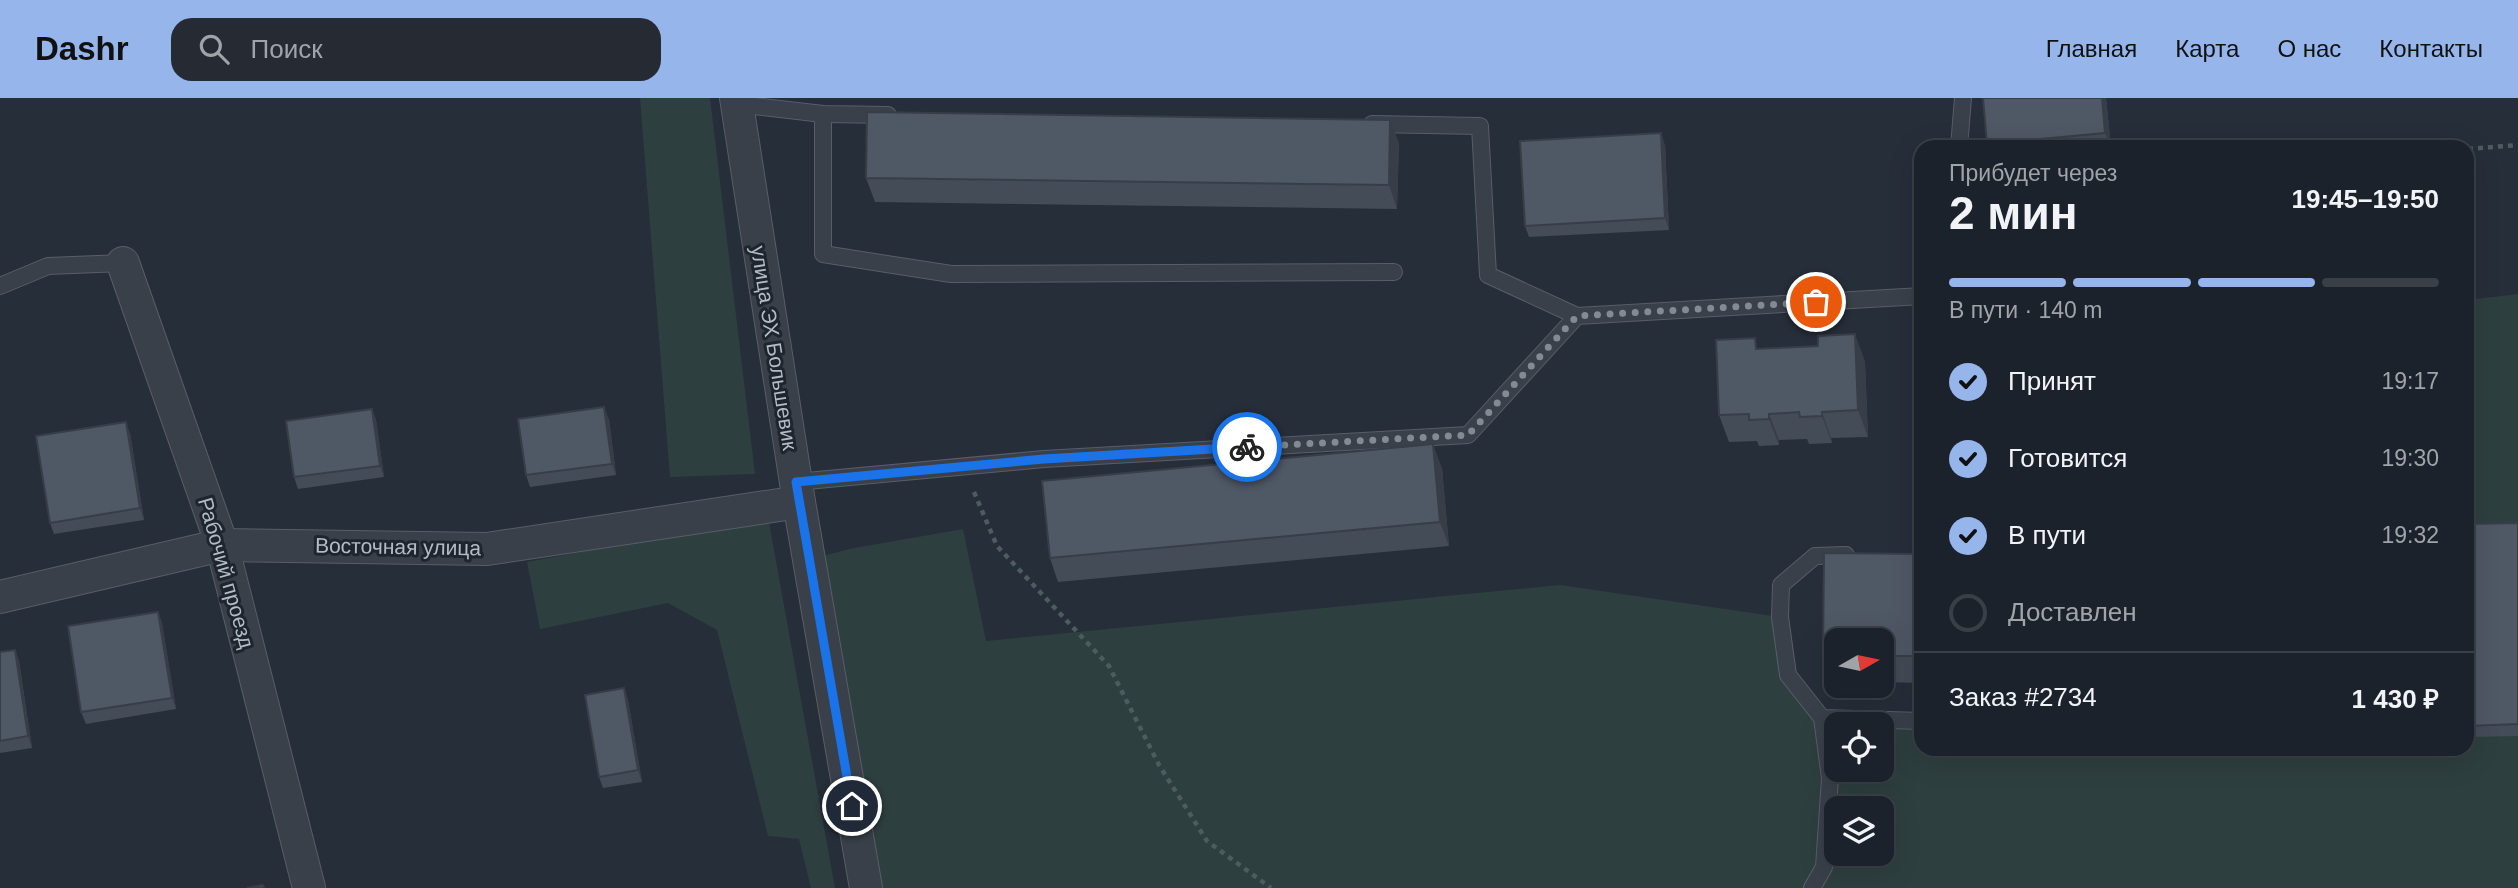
<!DOCTYPE html>
<html lang="ru">
<head>
<meta charset="utf-8">
<style>
	body { margin:0; font-family:Helvetica,sans-serif; background:#252a33; color:#f1f3f6; height:100vh; display:flex; flex-direction:column; font-size:26px; white-space:nowrap }
	* { box-sizing:border-box; margin:0 }
	p { font-size:23px; color:#a0a4a9 }
	.icon { flex:none; width:38px; height:38px; fill:none; stroke:currentColor; stroke-width:2; stroke-linecap:round; stroke-linejoin:round }
	.map { position:relative; flex:1; overflow:hidden }
	.panel { position:absolute; left:1914px; top:42px; width:560px; height:616px; display:flex; flex-direction:column; background:#1c222b; border-radius:21px; box-shadow:0 7px 28px #0002,0 0 0 2px #3a3f47 }
	.panel>* { flex:none }
	.needle { width:46px; rotate:81deg }
	.tools { position:absolute; left:1824px; top:530px; display:grid; gap:14px }
	.tools a { display:grid; place-items:center; width:70px; height:70px; border-radius:14px; background:#1c222b; box-shadow:0 7px 28px #0002,0 0 0 2px #3a3f47; font-size:35px }
	.pin { position:absolute; display:grid; place-items:center; width:60px; height:60px; color:#fff; margin:-30px; border:4px solid #fff; border-radius:50%; box-shadow:0 2px 7px #0007 }
	.courier { position:absolute; display:grid; place-items:center; width:70px; height:70px; margin:-35px; border:5px solid #1a73e8; border-radius:50%; background:#fff; color:#222; box-shadow:0 2px 9px #0007 }
	.head em { font-style:normal; font-weight:800 }
	.head div { display:flex; flex-direction:column-reverse }
	.head { display:flex; align-items:center; justify-content:space-between; height:119px; padding:0 35px }
	h1 { font-size:46px; font-weight:800; line-height:52px }
	.bar { display:grid; grid-template-columns:repeat(4,1fr); gap:10px 7px; align-content:center; height:84px; padding:0 35px }
	.bar i { height:9px; border-radius:5px; background:#3a3f47 }
	.bar .on { background:#95b5eb }
	.bar p { grid-column:span 4 }
	.line { display:flex; align-items:center; gap:18px; padding:0 35px; border-top:2px solid #3a3f47 }
	.line div { flex:1 }
	ol { padding:0 35px; list-style:none }
	li { display:flex; align-items:center; gap:21px; height:77px }
	li p { margin-inline-start:auto }
	li .icon { padding:7px; border-radius:50%; background:#95b5eb; color:#111; stroke-width:4 }
	li:last-child { color:#a0a4a9 }
	li i { width:38px; height:38px; border:4px solid #3a3f47; border-radius:50% }
	header { display:flex; align-items:center; gap:42px; box-sizing:border-box; height:98px; padding:0 35px; background:#95b5eb; color:#111 }
	header strong { font-size:33px }
	nav { display:flex; gap:38px; margin-inline-start:auto; font-size:24px }
	.search { width:490px; height:63px; background:#252a33; display:flex; align-items:center; gap:18px; box-sizing:border-box; padding:0 24px; border-radius:21px; color:#a0a4a9; font-size:26px }
	.map>svg:first-child { display:block }
	.green { fill:#2e3f40; fill-rule:evenodd }
	.lines { fill:none; stroke-linecap:round; stroke-linejoin:round }
	.lane-casing { stroke:#585e68; stroke-width:18 }
	.street-casing { stroke:#585e68; stroke-width:34 }
	.path { stroke:#4d5c5e; stroke-width:4.5; stroke-dasharray:5 5; stroke-linecap:butt }
	.lane { stroke:#3a404a; stroke-width:16 }
	.street { stroke:#3a404a; stroke-width:32 }
	.wall { fill:#444c57 }
	.shaded-wall { fill:#373e47 }
	.building { fill:#4f5865; stroke:#373e47; stroke-width:2 }
	.done { stroke:#838a94; stroke-width:7; stroke-dasharray:0 12.6 }
	.route { stroke:#1a73e8; stroke-width:9 }
	.labels { text-anchor:middle; stroke-width:6; stroke-linejoin:round; paint-order:stroke }
	.street-label { font-size:21px; fill:#b5bbc5; stroke:#1f252f }
</style>
</head>
<body>
<header>
<strong>Dashr</strong>
<div class="search"><svg class="icon" aria-label="search" viewBox="0 0 24 24"><circle cx="10" cy="10" r="6"/><path d="M15 15l6 6"/></svg>Поиск</div>
<nav><a>Главная</a><a>Карта</a><a>О нас</a><a>Контакты</a></nav>
</header>
<div class="map">
<svg width="2518" height="790" viewBox="0 0 2518 790">
	<rect width="100%" height="100%" fill="#262e39"/>
	<!-- green -->
	<g class="green">
		<polygon points="640,0 710,0 755,376 670,379"/>
		<path d="M2518,196V790H866L808,462L849,451L963,431L986,543L1560,487L1780,519L1788,577L1822,620L1921,623L1922,651H2468V202ZM1836,626H1881V672H1836ZM1836,710H1881V756H1836Z"/>
		<polygon points="768,419 835,790 811,790 799,741 768,738 717,532 668,505 540,531 527,464"/>
	</g>
	<g class="lines">
		<defs>
			<g id="lane">
				<polyline points="737,6 823,16 888,17"/>
				<polyline points="823,16 823,156 951,176 1394,174"/>
				<polyline points="1372,26 1480,28 1488,177 1577,218"/>
				<polyline points="1959,49 1963,0"/>
				<polyline points="0,188 48,168 123,165"/>
				<polyline points="796,384 1044,361 1468,337 1577,218 1922,198"/>
				<polyline points="1846,457 1815,458 1781,487 1780,519 1788,577 1822,620 1922,623"/>
				<polyline points="1812,790 1824,769 1830,680 1822,620"/>
			</g>
			<g id="street">
				<polyline points="736,0 799,404 866,790"/>
				<polyline points="123,165 222,447 309,790"/>
				<polyline points="0,499 222,447 487,451 799,404"/>
			</g>
		</defs>
		<!-- lane casing -->
		<use href="#lane" class="lane-casing"/>
		<!-- street casing -->
		<use href="#street" class="street-casing"/>
		<!-- path -->
		<g class="path">
			<polyline points="2468,51 2518,47"/>
			<polyline points="974,394 997,448 1109,568 1159,667 1207,743 1271,790"/>
		</g>
		<!-- lane -->
		<use href="#lane" class="lane"/>
		<!-- street -->
		<use href="#street" class="street"/>
	</g>
	<!-- wall -->
	<g class="wall">
		<polygon points="1983,0 2106,0 2111,49 1989,49"/>
		<polygon points="1399,45 1397,111 875,104 866,80"/>
		<polygon points="1665,47 1669,132 1529,139 1525,128"/>
		<polygon points="1759,250 1865,263 1868,339 1831,340 1832,345 1809,346 1807,341 1779,342 1779,347 1759,348 1757,343 1729,344 1719,317"/>
		<polygon points="372,311 376,322 384,379 298,391 294,379"/>
		<polygon points="609,321 616,377 530,389 526,377"/>
		<polygon points="130,335 144,422 54,436 50,425"/>
		<polygon points="1442,370 1449,448 1058,484 1050,460"/>
		<polygon points="2518,425 2518,638 2468,639 2468,426"/>
		<polygon points="1824,455 1922,456 1922,585 1881,584 1881,542 1836,542 1836,584 1832,584 1823,557"/>
		<polygon points="158,514 162,525 176,611 86,626 81,614"/>
		<polygon points="15,552 19,563 32,650 0,655 0,554"/>
		<polygon points="624,590 628,602 642,684 603,690 599,679"/>
	</g>
	<!-- shaded-wall -->
	<g class="shaded-wall">
		<polygon points="2102,0 2106,0 2111,49 2105,35"/>
		<polygon points="1390,22 1399,45 1397,111 1389,87"/>
		<polygon points="1661,35 1665,47 1669,132 1665,120"/>
		<polygon points="1855,236 1865,263 1868,339 1858,312"/>
		<polygon points="604,309 609,321 616,377 612,366"/>
		<polygon points="372,311 376,322 384,379 380,368"/>
		<polygon points="1822,314 1831,340 1832,345 1822,318"/>
		<polygon points="1769,316 1779,342 1779,347 1769,321"/>
		<polygon points="126,324 130,335 144,422 140,410"/>
		<polygon points="1433,346 1442,370 1449,448 1440,424"/>
		<polygon points="158,514 162,525 176,611 172,600"/>
		<polygon points="15,552 19,563 32,650 28,638"/>
		<polygon points="624,590 628,602 642,684 638,672"/>
	</g>
	<!-- building -->
	<g class="building">
		<polygon points="1983,0 2102,0 2105,35 1987,46"/>
		<polygon points="867,14 1390,22 1389,87 866,80"/>
		<polygon points="1661,35 1665,120 1525,128 1520,43"/>
		<polygon points="1855,236 1858,312 1822,314 1822,318 1800,319 1799,314 1769,316 1769,321 1749,322 1749,316 1719,317 1716,242 1755,240 1756,251 1818,248 1818,238"/>
		<polygon points="604,309 612,366 526,377 518,321"/>
		<polygon points="372,311 380,368 294,379 286,323"/>
		<polygon points="126,324 140,410 50,425 36,338"/>
		<polygon points="1433,346 1440,424 1050,460 1042,383"/>
		<polygon points="2518,425 2518,626 2468,628 2468,426"/>
		<polygon points="1824,455 1922,456 1922,558 1881,558 1881,542 1836,542 1836,557 1823,557"/>
		<polygon points="158,514 172,600 81,614 68,528"/>
		<polygon points="15,552 28,638 0,643 0,554"/>
		<polygon points="624,590 638,672 599,679 585,597"/>
		<polygon points="263,787 264,790 247,790"/>
	</g>
	<g class="lines">
		<!-- done -->
		<polyline class="done" points="1247,349 1468,337 1577,218 1816,204"/>
		<!-- route -->
		<polyline class="route" points="852,708 796,384 1044,361 1247,349"/>
	</g>
	<g class="labels">
		<!-- street labels -->
		<g class="street-label">
			<text transform="translate(774 250) rotate(81)" y="7">улица ЭХ Большевик</text>
			<text transform="translate(398 449) rotate(1)" y="7">Восточная улица</text>
			<text transform="translate(226 475) rotate(74)" y="7">Рабочий проезд</text>
		</g>
	</g>
</svg>
<div class="tools">
<a><svg class="needle" viewBox="-14 -14 28 28"><path d="M0-13l5 13h-10z" fill="#e53935"/><path d="M0 13l5-13h-10z" fill="#a0a4a9"/></svg></a>
<a><svg class="icon" aria-label="locate" viewBox="0 0 24 24"><circle cx="12" cy="12" r="6"/><path d="M12 2v4M12 18v4M2 12h4M18 12h4"/></svg></a>
<a><svg class="icon" aria-label="layers" viewBox="0 0 24 24"><path d="M12 4l9 5-9 5-9-5zM3 14l9 5 9-5"/></svg></a>
</div>
<div class="pin" style="left:1816px;top:204px;background:#ea580c"><svg class="icon" aria-label="bag" viewBox="0 0 24 24"><path d="M5 8h14l-1 12H6zM9 8a3 3 0 0 1 6 0"/></svg></div>
<div class="pin" style="left:852px;top:708px;background:#1f2937"><svg class="icon" aria-label="home" viewBox="0 0 24 24"><path d="M3 11l9-7 9 7M6 9v11h12V9"/></svg></div>
<div class="courier" style="left:1247px;top:349px"><svg class="icon" aria-label="bike" viewBox="0 0 24 24"><circle cx="6" cy="16" r="4"/><circle cx="18" cy="16" r="4"/><path d="M6 16l4-8h5l3 8M10 8l3 8H6M13 5h3"/></svg></div>
<section class="panel">
<div class="head"><div><h1>2 мин</h1><p>Прибудет через</p></div><em>19:45–19:50</em></div>
<div class="bar"><i class="on"></i><i class="on"></i><i class="on"></i><i></i><p>В пути · 140 m</p></div>
<ol>
<li><svg class="icon" aria-label="check" viewBox="0 0 24 24"><path d="M5 12l5 5 9-10"/></svg>Принят<p>19:17</p></li>
<li><svg class="icon" aria-label="check" viewBox="0 0 24 24"><path d="M5 12l5 5 9-10"/></svg>Готовится<p>19:30</p></li>
<li><svg class="icon" aria-label="check" viewBox="0 0 24 24"><path d="M5 12l5 5 9-10"/></svg>В пути<p>19:32</p></li>
<li><i></i>Доставлен</li>
</ol>
<div class="line" style="height:91px"><div>Заказ #2734</div><b>1 430 ₽</b></div>
</section>
</div>
</body>
</html>
